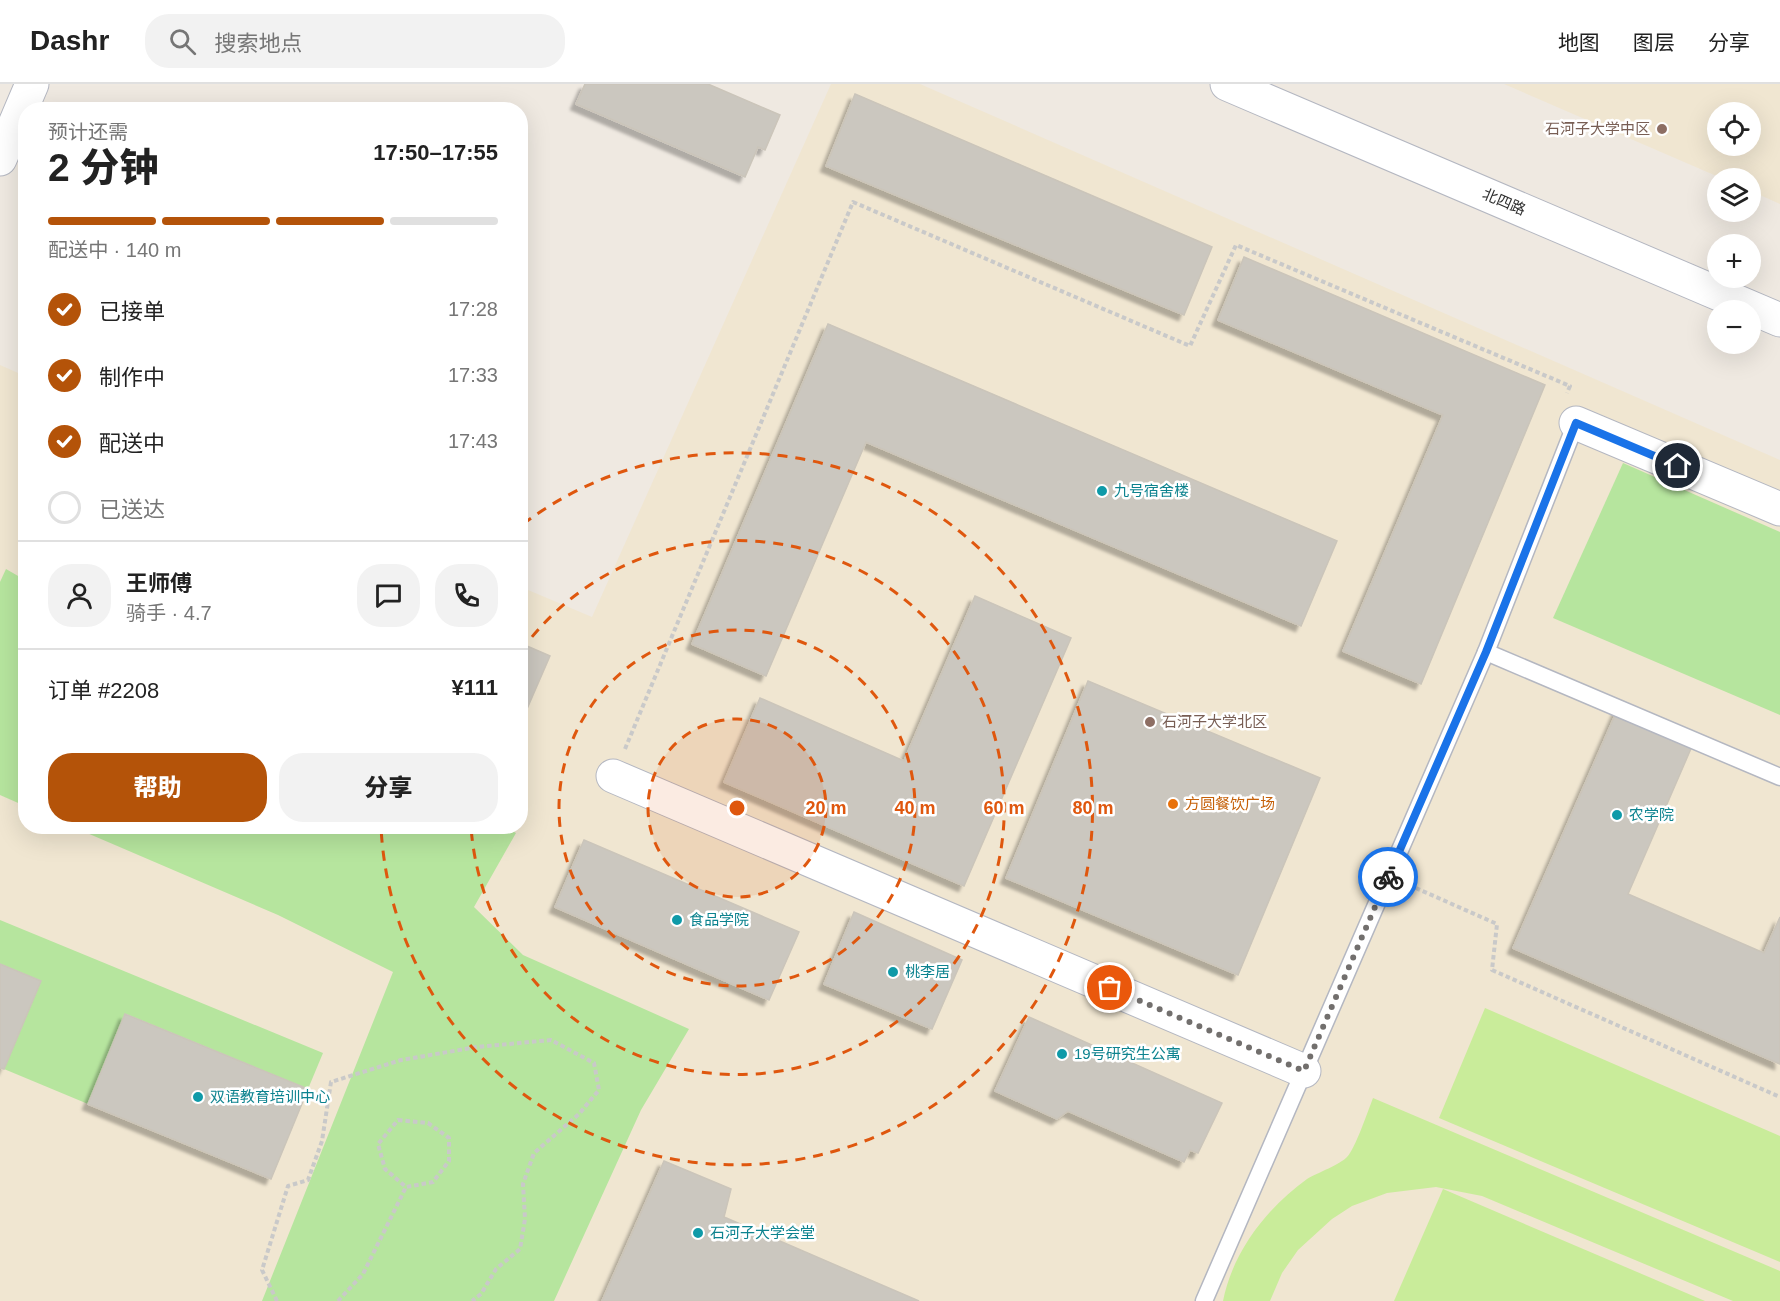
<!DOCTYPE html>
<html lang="zh">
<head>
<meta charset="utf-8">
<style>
	body { margin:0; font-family:Helvetica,"Noto Sans SC",sans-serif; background:#f2f2f2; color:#222; height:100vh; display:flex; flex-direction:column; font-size:22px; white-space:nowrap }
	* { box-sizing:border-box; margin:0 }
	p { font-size:20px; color:#767676 }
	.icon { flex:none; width:33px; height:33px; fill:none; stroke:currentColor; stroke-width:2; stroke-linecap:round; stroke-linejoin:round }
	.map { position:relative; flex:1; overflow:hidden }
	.side { position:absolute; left:18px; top:18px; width:510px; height:732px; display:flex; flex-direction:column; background:#fff; border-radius:24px; box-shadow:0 6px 24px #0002 }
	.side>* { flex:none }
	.controls { position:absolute; left:1707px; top:18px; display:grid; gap:12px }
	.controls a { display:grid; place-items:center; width:54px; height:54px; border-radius:50%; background:#fff; box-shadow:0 6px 24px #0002; font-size:30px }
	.pin { position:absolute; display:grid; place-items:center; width:51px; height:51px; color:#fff; margin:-26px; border:3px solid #fff; border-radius:50%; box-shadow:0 2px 6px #0007 }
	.courier { position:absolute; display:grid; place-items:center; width:60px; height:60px; margin:-30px; border:4px solid #1a73e8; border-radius:50%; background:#fff; color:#222; box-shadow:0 2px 8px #0007 }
	.overview em { font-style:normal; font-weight:800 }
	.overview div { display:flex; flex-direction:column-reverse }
	.overview { display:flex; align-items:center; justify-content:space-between; height:102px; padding:0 30px }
	h1 { font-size:39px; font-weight:800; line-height:45px }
	.bar { display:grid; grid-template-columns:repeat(4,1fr); gap:9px 6px; align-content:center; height:72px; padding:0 30px }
	.bar i { height:8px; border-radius:4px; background:#e0e0e0 }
	.bar .on { background:#b45309 }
	.bar p { grid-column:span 4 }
	.line { display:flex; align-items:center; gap:15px; padding:0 30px; border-top:2px solid #e0e0e0 }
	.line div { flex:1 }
	.round { display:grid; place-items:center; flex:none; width:63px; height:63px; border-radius:24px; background:#f2f2f2 }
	ol { padding:0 30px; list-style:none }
	li { display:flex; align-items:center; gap:18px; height:66px }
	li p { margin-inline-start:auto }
	li .icon { padding:6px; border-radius:50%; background:#b45309; color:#fff; stroke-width:4 }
	li:last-child { color:#767676 }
	li i { width:33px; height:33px; border:3px solid #e0e0e0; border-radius:50% }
	.action { display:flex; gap:12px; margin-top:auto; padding:12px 30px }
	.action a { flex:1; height:69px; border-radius:24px; background:#b45309; color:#fff; font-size:24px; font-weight:800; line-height:69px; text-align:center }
	.action a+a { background:#f2f2f2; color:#222 }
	header { display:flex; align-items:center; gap:36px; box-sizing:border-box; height:84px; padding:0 30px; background:#fff; border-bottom:2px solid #e0e0e0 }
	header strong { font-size:28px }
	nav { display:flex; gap:33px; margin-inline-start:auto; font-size:21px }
	.search { width:420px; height:54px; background:#f2f2f2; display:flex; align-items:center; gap:15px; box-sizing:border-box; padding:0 21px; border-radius:24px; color:#767676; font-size:22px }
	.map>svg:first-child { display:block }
	.education { fill:#f0e6d1; fill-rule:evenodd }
	.green { fill:#b6e59e }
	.pitch { fill:#c9ec9a }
	.building { fill:#cbc7bf; stroke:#cbc5ba; stroke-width:1.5; filter:url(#shadow) }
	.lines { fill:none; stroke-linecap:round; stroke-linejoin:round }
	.lane-casing { stroke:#b4b7c1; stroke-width:19 }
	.street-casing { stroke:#b4b7c1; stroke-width:35 }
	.secondary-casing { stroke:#b4b7c1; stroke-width:35 }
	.path { stroke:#c9c9c9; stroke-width:4; stroke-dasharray:4.5 3; stroke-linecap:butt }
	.lane { stroke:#fff; stroke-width:16 }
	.street { stroke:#fff; stroke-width:33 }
	.secondary { stroke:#fff; stroke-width:33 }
	.done { stroke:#726f6d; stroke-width:6; stroke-dasharray:0 10.8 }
	.route { stroke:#1a73e8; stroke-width:8 }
	.ring { fill:none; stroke:#df570e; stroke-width:3; stroke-dasharray:10 8 }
	.education-dot { fill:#8d6e63; stroke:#fff; stroke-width:2 }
	.culture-dot { fill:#0f9aa8; stroke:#fff; stroke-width:2 }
	.food-dot { fill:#e8710a; stroke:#fff; stroke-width:2 }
	.labels { text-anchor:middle; stroke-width:5; stroke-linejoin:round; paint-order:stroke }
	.education-label { font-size:15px; fill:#785e54; stroke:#fff; text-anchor:end }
	.street-label { font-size:15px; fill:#2e2e2e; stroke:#fff }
	.culture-label { font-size:15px; fill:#0d838f; stroke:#fff; text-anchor:start }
	.food-label { font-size:15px; fill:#c56008; stroke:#fff; text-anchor:start }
	.centre { fill:#df570e; stroke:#fff; stroke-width:3 }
	.ring-label { font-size:18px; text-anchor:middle; font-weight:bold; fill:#df570e; stroke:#fff; stroke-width:5; stroke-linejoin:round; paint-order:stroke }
</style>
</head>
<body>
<header>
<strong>Dashr</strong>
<div class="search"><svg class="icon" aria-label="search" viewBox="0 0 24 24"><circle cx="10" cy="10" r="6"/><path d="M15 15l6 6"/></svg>搜索地点</div>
<nav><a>地图</a><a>图层</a><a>分享</a></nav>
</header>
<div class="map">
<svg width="1780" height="1217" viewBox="0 0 1780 1217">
	<defs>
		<filter id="shadow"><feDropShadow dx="-5.5" dy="5.5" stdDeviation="1.5" flood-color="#0004"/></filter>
	</defs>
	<rect width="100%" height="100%" fill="#efe9e1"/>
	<!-- education -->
	<g class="education">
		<polygon points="831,0 920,0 1780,376 1780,1217 0,1217 0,281 25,292 26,742 520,742 521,503 592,533"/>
		<path d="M1504,0H1780V120L1751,107L1750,94H1721ZM1718,28H1750V62H1718Z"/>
	</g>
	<!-- green -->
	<g class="green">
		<polygon points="1623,379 1780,448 1780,631 1553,534"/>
		<polygon points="6,485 25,496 25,722 0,711 0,498"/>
		<polygon points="503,742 516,749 474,823 523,871 689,945 641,1026 554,1217 262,1217 393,888 278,831 73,743"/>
		<polygon points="0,836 323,969 308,1005 126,930 88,1020 4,985 40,897 0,880"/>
	</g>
	<!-- pitch -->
	<g class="pitch">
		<polygon points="1485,924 1780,1052 1780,1178 1439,1034"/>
		<path d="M1373,1014L1780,1187V1217H1733L1482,1112L1436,1103L1387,1109L1352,1122L1332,1135L1298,1166L1282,1189L1270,1217H1223C1233,1167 1267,1124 1307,1095C1317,1089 1341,1080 1347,1073C1355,1065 1368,1027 1373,1014Z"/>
		<polygon points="1443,1105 1705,1217 1394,1217"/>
	</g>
	<!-- building -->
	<g class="building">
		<polygon points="585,0 708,0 780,31 765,66 758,63 745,93 576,20"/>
		<polygon points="855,10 1212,163 1184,231 826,82"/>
		<polygon points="1244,173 1545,301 1421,600 1343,567 1443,331 1218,236"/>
		<polygon points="828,240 1337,457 1301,542 866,358 766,592 692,560"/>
		<polygon points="975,512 1071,554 964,802 724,698 760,614 904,677"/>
		<polygon points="520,559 550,572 520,641"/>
		<polygon points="1088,597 1320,694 1238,891 1006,794"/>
		<polygon points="1620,620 1696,653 1628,810 1764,869 1780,833 1780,980 1513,864"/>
		<polygon points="584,756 799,848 769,916 555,823"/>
		<polygon points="854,828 962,876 932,945 824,900"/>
		<polygon points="0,880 41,897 4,985 0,984"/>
		<polygon points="125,930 308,1005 271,1095 88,1020"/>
		<polygon points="1029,933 1222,1019 1198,1069 1190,1066 1184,1078 1068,1027 1057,1035 995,1007"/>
		<polygon points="664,1077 731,1105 724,1133 919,1217 602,1217"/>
	</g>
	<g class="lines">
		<defs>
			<g id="lane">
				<polyline points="1486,568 1780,693"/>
				<polyline points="1204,1217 1486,568 1576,339"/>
			</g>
			<g id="street">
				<polyline points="1576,339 1780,425"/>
				<polyline points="613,692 1304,987"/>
			</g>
			<g id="secondary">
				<polyline points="1227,0 1780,236"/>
				<polyline points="0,75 32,0"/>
			</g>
		</defs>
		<!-- lane casing -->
		<use href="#lane" class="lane-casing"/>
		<!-- street casing -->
		<use href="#street" class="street-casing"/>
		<!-- secondary casing -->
		<use href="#secondary" class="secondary-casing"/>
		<!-- path -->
		<g class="path">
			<polyline points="625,665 853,118 1190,262 1236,161 1570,302 1567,309"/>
			<polyline points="1409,801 1497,840 1492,886 1780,1013"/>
			<polygon points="398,1036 428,1039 449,1054 449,1077 433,1098 406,1103 385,1085 378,1060"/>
			<polyline points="277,1217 262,1186 288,1102 308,1096 322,1057 331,998 401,976 477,963 551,956 594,979 599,1006 579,1030 534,1069 523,1100 525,1135 520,1165 496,1185 481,1210 472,1217"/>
			<polyline points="338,1217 363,1190 406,1103"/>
		</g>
		<!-- lane -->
		<use href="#lane" class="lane"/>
		<!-- street -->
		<use href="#street" class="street"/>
		<!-- secondary -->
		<use href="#secondary" class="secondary"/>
	</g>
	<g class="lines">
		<!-- done -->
		<polyline class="done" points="1110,904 1304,987 1388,793"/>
		<!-- route -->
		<polyline class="route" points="1388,793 1486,568 1576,339 1678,382"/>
	</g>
	<!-- distance rings -->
	<circle cx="737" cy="724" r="89" fill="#df570e" fill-opacity=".12"/>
	<g class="ring">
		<circle cx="737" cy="724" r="89"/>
		<circle cx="737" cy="724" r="178"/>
		<path d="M521 567A267 267 0 1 1 471 743"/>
		<path d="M523 440A356 356 0 1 1 381 743"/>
	</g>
	<!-- markers -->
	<g class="education-dot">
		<circle cx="1662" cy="45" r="6"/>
		<circle cx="1150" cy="638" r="6"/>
	</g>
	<g class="culture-dot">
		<circle cx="1102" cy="407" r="6"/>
		<circle cx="1617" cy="731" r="6"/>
		<circle cx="677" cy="836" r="6"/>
		<circle cx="893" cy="888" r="6"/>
		<circle cx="1062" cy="970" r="6"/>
		<circle cx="198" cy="1013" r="6"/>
		<circle cx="698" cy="1149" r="6"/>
	</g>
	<circle class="food-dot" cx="1173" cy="720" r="6"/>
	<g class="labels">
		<!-- education labels -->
		<g class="education-label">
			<text x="1650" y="50">石河子大学中区</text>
			<text x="1162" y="643" text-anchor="start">石河子大学北区</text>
		</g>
		<!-- street labels -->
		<g class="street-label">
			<text transform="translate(1504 118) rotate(23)" y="5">北四路</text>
		</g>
		<!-- culture labels -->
		<g class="culture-label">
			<text x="1114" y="412">九号宿舍楼</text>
			<text x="1629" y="736">农学院</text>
			<text x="689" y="841">食品学院</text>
			<text x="905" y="893">桃李居</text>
			<text x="1074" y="975">19号研究生公寓</text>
			<text x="210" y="1018">双语教育培训中心</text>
			<text x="710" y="1154">石河子大学会堂</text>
		</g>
		<!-- food labels -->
		<g class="food-label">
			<text x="1185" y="725">方圆餐饮广场</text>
		</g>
	</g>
	<circle cx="737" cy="724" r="9" class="centre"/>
	<g class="ring-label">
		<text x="826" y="730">20 m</text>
		<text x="915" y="730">40 m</text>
		<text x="1004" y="730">60 m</text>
		<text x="1093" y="730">80 m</text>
	</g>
</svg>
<div class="controls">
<a><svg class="icon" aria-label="locate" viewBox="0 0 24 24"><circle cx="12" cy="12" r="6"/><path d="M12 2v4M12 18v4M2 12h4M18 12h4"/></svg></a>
<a><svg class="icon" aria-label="layers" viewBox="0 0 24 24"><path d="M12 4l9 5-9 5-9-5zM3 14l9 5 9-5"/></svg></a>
<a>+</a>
<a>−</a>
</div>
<div class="pin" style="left:1110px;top:904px;background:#ea580c"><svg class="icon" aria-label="bag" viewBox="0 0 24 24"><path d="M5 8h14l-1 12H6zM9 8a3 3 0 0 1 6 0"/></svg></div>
<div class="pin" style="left:1678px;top:382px;background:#1f2937"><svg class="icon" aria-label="home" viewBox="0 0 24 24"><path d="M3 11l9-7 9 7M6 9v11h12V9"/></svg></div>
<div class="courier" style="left:1388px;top:793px"><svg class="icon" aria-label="bike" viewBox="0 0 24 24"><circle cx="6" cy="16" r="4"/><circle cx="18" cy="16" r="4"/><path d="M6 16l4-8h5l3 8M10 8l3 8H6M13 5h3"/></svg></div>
<section class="side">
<div class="overview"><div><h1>2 分钟</h1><p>预计还需</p></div><em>17:50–17:55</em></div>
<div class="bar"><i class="on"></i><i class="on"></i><i class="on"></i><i></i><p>配送中 · 140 m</p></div>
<ol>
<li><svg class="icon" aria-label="check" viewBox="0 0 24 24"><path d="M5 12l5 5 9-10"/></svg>已接单<p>17:28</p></li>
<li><svg class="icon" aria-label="check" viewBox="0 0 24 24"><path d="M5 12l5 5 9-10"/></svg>制作中<p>17:33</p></li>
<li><svg class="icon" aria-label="check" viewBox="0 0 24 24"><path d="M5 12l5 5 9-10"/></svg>配送中<p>17:43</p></li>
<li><i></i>已送达</li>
</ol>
<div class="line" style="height:108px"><a class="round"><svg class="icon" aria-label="person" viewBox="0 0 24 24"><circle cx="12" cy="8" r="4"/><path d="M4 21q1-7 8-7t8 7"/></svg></a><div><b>王师傅</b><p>骑手 · 4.7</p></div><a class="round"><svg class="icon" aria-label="chat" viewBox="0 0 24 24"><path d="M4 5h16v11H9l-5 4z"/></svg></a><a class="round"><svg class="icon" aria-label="phone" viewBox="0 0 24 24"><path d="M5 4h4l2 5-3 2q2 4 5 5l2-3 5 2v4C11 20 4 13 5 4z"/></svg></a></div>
<div class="line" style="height:78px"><div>订单 #2208</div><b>¥111</b></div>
<div class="action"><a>帮助</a><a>分享</a></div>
</section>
</div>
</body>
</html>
